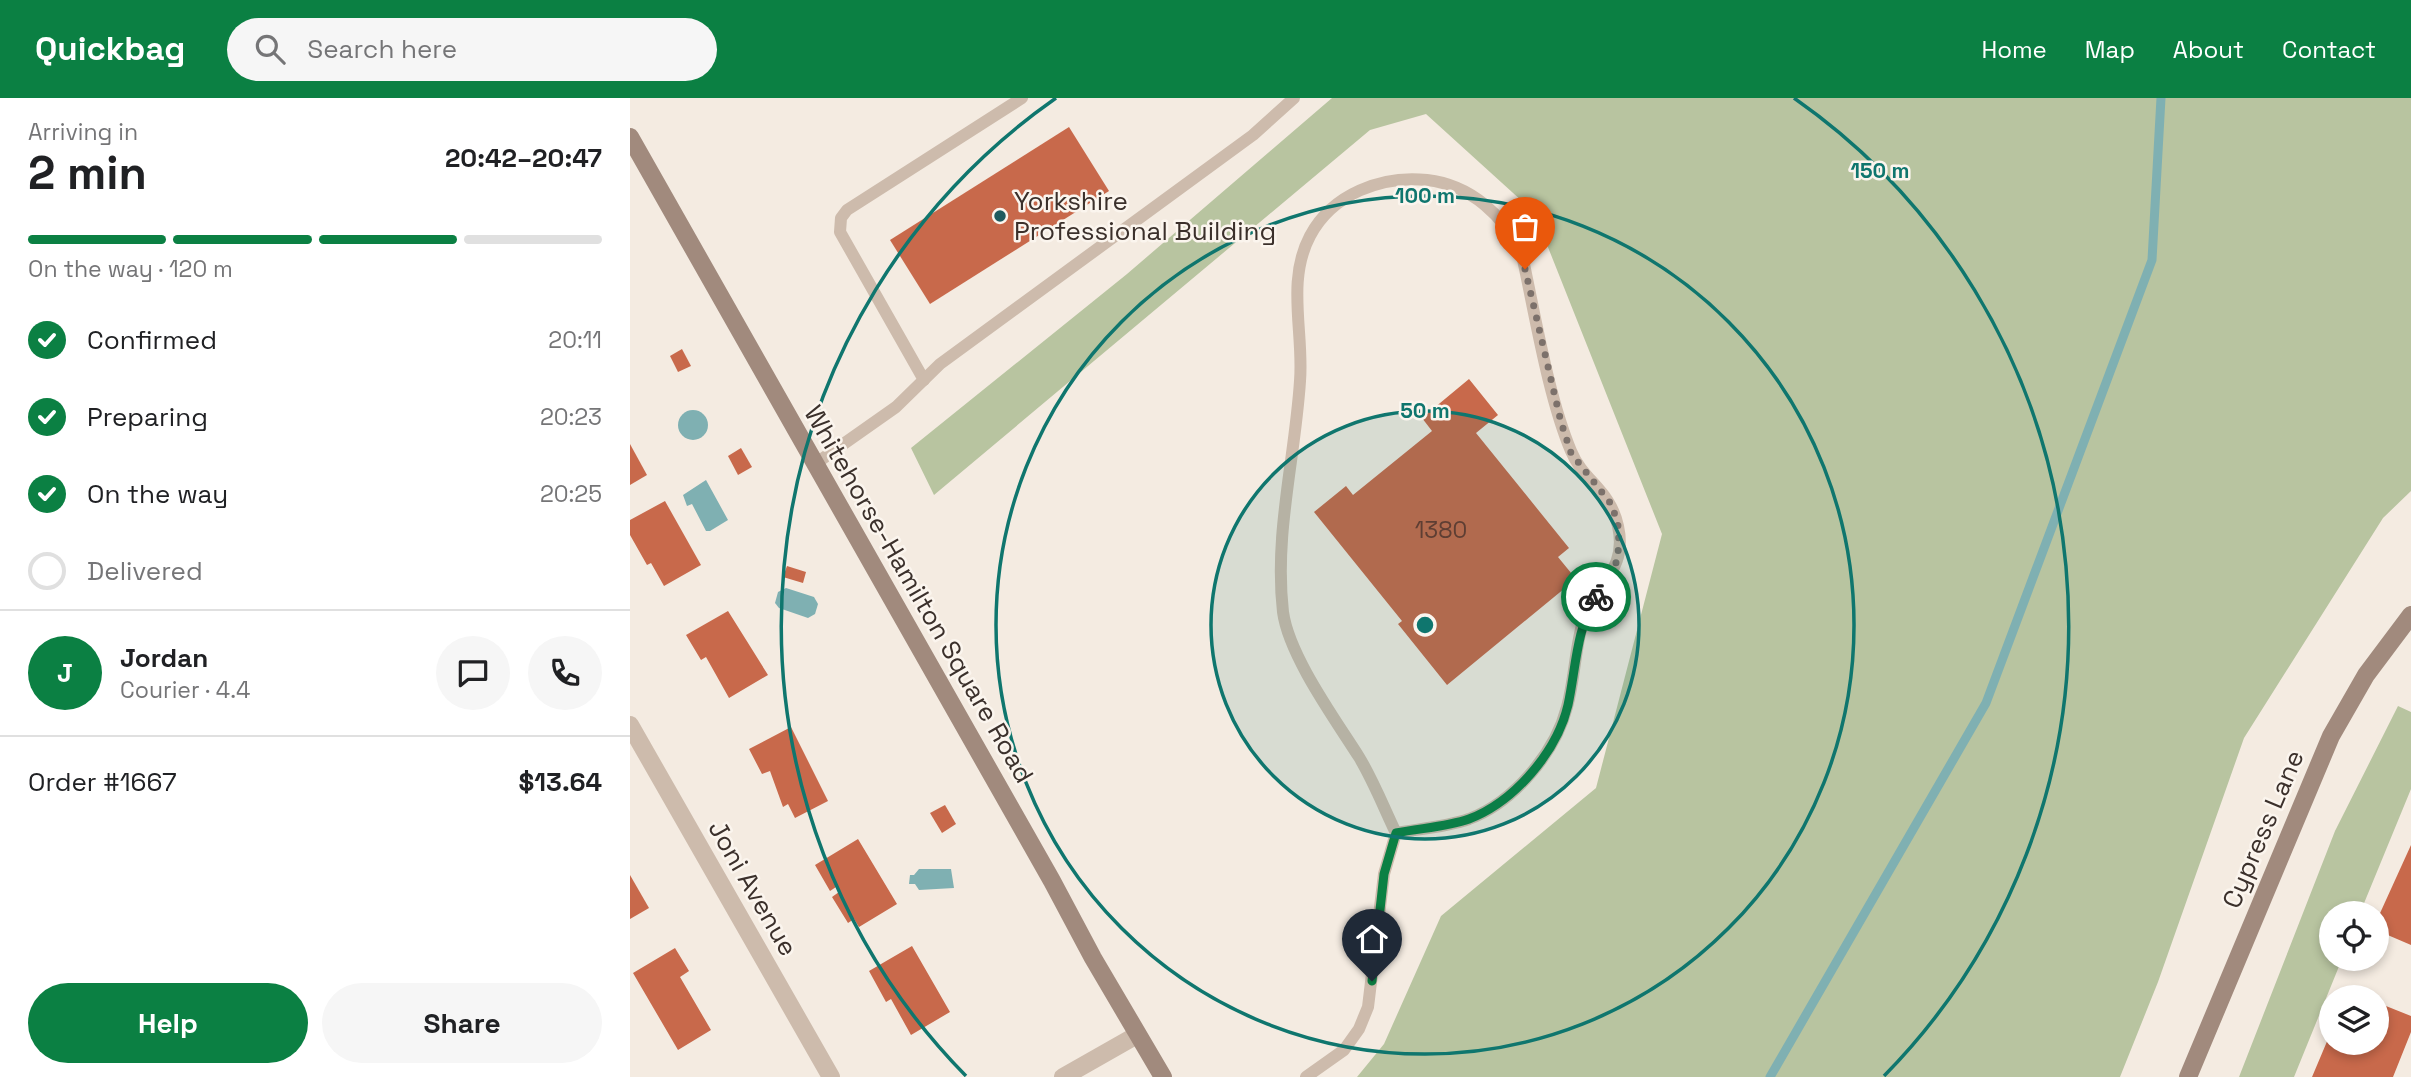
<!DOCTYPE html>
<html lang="en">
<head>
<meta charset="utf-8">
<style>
	body { margin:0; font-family:"Space Grotesk",sans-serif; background:#f6f6f6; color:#202124; height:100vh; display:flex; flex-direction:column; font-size:26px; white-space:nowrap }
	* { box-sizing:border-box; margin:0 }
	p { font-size:23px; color:#757577 }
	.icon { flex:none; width:38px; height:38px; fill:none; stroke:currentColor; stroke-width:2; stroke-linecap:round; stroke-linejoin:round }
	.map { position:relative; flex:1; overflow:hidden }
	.drawer { display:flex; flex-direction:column; background:#fff; width:630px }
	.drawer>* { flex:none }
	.tools { position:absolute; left:1689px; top:803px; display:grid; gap:14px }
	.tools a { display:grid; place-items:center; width:70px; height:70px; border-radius:50%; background:#fff; box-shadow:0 4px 10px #0003; font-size:35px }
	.pin { position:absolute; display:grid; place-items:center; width:60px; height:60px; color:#fff; margin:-72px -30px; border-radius:50% 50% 50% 0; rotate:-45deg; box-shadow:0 0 7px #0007 }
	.pin .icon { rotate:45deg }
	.courier { position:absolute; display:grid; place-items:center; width:70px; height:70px; margin:-35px; border:5px solid #0b8043; border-radius:50%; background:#fff; color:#222; box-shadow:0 2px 9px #0007 }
	.overview em { font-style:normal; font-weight:600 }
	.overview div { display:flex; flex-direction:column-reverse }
	.overview { display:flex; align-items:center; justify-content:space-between; height:119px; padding:0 28px }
	h1 { font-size:46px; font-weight:600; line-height:52px }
	.bar { display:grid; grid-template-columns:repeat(4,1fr); gap:10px 7px; align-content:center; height:84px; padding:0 28px }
	.bar i { height:9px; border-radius:5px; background:#e0e0e0 }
	.bar .active { background:#0b8043 }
	.bar p { grid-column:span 4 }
	.line { display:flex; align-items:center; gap:18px; padding:0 28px; border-top:2px solid #e0e0e0 }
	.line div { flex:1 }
	.round { display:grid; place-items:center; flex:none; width:74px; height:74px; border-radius:37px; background:#f6f6f6 }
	ol { padding:0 28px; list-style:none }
	li { display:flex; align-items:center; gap:21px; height:77px }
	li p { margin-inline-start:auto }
	li .icon { padding:7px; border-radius:50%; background:#0b8043; color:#fff; stroke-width:4 }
	li:last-child { color:#757577 }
	li i { width:38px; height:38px; border:4px solid #e0e0e0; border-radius:50% }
	.primary-button { display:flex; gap:14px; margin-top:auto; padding:14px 28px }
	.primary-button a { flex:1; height:80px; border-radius:42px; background:#0b8043; color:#fff; font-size:28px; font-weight:600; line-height:80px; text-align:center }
	.primary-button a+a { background:#f6f6f6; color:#202124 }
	header { display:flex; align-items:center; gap:42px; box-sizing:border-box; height:98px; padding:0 35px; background:#0b8043; color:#fff }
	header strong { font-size:33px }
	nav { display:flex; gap:38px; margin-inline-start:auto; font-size:24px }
	.search { width:490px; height:63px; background:#f6f6f6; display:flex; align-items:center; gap:18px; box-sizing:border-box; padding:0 24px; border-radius:38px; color:#757577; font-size:26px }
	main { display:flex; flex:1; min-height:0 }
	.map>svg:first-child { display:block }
	.green { fill:#b8c4a0 }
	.water { fill:#7fb0b2 }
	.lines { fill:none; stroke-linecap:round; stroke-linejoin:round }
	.stream { stroke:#7fb0b2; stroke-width:9 }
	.building { fill:#c8694b }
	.lane { stroke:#cdbbac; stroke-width:12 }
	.street { stroke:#cdbbac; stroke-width:18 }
	.secondary { stroke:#a18a7d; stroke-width:18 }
	.done { stroke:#7c716b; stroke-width:7; stroke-dasharray:0 12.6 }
	.route { stroke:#0b8043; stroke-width:9 }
	.ring { fill:none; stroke:#0f766e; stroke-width:3.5 }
	.poi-dot { fill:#1f5a5e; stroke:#fbf5ee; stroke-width:2.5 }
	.labels { text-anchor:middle; stroke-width:5; stroke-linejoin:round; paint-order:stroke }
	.number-label { font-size:23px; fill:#5e3e33 }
	.poi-label { font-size:26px; fill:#3b302b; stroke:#fbf5ee; text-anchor:start }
	.street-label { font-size:26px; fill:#3b302b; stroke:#fbf5ee }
	.centre { fill:#0f766e; stroke:#fbf5ee; stroke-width:3.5 }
	.ring-label { font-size:21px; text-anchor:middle; font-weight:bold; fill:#0f766e; stroke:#fbf5ee; stroke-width:5; stroke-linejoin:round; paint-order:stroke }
</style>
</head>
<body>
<header>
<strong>Quickbag</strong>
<div class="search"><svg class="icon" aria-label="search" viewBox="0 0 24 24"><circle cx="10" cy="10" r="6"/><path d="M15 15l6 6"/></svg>Search here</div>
<nav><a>Home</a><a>Map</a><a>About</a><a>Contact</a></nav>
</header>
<main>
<section class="drawer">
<div class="overview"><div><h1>2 min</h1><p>Arriving in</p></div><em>20:42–20:47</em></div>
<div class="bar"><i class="active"></i><i class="active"></i><i class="active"></i><i></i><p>On the way · 120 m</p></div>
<ol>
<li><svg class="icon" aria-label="check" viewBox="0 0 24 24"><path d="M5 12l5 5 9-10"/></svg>Confirmed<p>20:11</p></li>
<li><svg class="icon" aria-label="check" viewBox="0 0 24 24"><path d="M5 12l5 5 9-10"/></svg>Preparing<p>20:23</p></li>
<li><svg class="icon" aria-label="check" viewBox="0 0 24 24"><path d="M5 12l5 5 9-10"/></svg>On the way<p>20:25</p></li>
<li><i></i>Delivered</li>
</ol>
<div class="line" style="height:126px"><b class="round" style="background:#0b8043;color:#fff">J</b><div><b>Jordan</b><p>Courier · 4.4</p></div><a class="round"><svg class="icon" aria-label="chat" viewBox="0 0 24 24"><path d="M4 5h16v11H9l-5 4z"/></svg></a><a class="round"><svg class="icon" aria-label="phone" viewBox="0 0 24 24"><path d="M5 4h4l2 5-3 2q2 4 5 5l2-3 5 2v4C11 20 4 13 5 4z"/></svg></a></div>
<div class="line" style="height:91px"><div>Order #1667</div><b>$13.64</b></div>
<div class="primary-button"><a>Help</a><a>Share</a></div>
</section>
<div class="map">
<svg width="1781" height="979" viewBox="0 0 1781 979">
	<rect width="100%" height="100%" fill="#f4ebe1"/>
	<!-- green -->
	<g class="green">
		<polygon points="702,0 1781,0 1781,393 1753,420 1614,640 1528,884 1490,979 727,979 754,946 811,818 966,690 1032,436 904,114 796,16 740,32 304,397 281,350 497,176"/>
		<polygon points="1768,608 1781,614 1781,691 1730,815 1701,816 1701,861 1712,861 1664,979 1609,979 1705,733"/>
	</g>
	<!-- water -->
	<g class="water">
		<circle cx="63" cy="327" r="15"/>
		<polygon points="76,382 98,422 80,433 76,433 62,406 57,408 53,397"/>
		<polygon points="156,490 184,499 188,506 185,516 178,520 149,510 145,505 148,494"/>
		<polygon points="289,771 321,771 324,790 289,792 285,786 279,786 280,777 284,777"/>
	</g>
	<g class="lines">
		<!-- stream -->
		<polyline class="stream" points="1140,979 1356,605 1522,162 1531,0"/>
	</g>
	<!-- building -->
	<g class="building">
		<polygon points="439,29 479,93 300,206 260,142"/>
		<polygon points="52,251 61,268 48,274 40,258"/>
		<polygon points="839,281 868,317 846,335 939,450 928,459 946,481 817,587 768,526 772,523 684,414 716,388 723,397 802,333 792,320"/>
		<polygon points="0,346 17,377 0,387"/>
		<polygon points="111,350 122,369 108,377 98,358"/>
		<polygon points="35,403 71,467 34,488 21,465 17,467 0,437 0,422"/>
		<polygon points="157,468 176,474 173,485 153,479"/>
		<polygon points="98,513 138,577 99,600 76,559 71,562 56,537"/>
		<polygon points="161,629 198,703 165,720 158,706 153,709 140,673 132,676 119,651"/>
		<polygon points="315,707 326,726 312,735 300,715"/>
		<polygon points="228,741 267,806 229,829 224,821 218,825 202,799 209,794 206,789 200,793 185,767"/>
		<polygon points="1781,747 1781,847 1746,832 1746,824"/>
		<polygon points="0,777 19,810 0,821"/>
		<polygon points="282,848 320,914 281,937 261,901 256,904 239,873"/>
		<polygon points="45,850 59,873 50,879 81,932 48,952 3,875"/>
		<polygon points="1718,892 1736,899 1736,900 1715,900"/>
		<polygon points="1746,904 1781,918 1781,934 1763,979 1682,979 1701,934 1701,945 1746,945"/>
	</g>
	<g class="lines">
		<!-- lane -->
		<g class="lane">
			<polyline points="294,282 210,134 211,120 217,112 392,0"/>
			<polyline points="185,366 266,309 310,266 623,37 664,0"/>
			<path d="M676,979L714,952L729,931L738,909L754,776L766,735C754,710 743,682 729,659C705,621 659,558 653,514C644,436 665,361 670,283C674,235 656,183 680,138C702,96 752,77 797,82C841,87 875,118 892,157C905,216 918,298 941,353C953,383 980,391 988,428C998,473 966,485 954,520C945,548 945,580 937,609C925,655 884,704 839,721C816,729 789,731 766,735"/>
		</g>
		<!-- street -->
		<g class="street">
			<polyline points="0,627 201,979"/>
			<polyline points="433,979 507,937"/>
		</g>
		<!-- secondary -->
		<g class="secondary">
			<polyline points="0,39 422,783 463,860 533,979"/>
			<polyline points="1558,979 1701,638 1736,577 1781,517"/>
		</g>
	</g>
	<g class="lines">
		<!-- done -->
		<polyline class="done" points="895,171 931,324 941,355 982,407 989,431 988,458 982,478 966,499"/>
		<!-- route -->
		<path class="route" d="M742,883L754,776L766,735C790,730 817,729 839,721C884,704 927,654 938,607C946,570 946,532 966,499"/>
	</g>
	<!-- distance rings -->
	<circle cx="795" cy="527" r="214" fill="#0f766e" fill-opacity=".12"/>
	<g class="ring">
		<circle cx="795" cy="527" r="214"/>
		<circle cx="795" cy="527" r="429"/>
		<path d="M336 978A643 643 0 0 1 426 0M1164 0A643 643 0 0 1 1254 978"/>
	</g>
	<!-- markers -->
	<circle class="poi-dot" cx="370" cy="118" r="7"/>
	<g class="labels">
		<!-- number labels -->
		<g class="number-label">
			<text x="811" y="440">1380</text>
		</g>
		<!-- poi labels -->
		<g class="poi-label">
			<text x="384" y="112">Yorkshire<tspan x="384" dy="30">Professional Building</tspan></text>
		</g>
		<!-- street labels -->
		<g class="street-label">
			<text transform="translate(289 496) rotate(60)" y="9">Whitehorse-Hamilton Square Road</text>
			<text transform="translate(1633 731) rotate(-67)" y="9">Cypress Lane</text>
			<text transform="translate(123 790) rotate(60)" y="9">Joni Avenue</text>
		</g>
	</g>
	<circle cx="795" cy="527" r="10" class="centre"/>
	<g class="ring-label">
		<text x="1250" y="80">150 m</text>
		<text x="795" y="105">100 m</text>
		<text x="795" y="320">50 m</text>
	</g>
</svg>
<div class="tools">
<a><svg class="icon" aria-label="locate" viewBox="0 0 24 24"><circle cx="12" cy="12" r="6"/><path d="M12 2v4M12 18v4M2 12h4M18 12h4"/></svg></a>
<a><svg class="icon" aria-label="layers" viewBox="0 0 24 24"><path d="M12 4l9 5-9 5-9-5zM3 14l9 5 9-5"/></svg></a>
</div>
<div class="pin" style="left:895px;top:171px;background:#ea580c"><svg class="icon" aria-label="bag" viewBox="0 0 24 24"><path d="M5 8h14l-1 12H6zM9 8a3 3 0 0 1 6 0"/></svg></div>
<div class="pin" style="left:742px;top:883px;background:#1f2937"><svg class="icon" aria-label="home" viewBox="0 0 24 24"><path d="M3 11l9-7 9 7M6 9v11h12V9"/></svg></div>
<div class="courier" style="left:966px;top:499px"><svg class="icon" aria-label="bike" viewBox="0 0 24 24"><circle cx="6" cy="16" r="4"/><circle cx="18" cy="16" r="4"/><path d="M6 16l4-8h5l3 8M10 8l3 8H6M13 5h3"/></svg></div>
</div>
</main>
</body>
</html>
